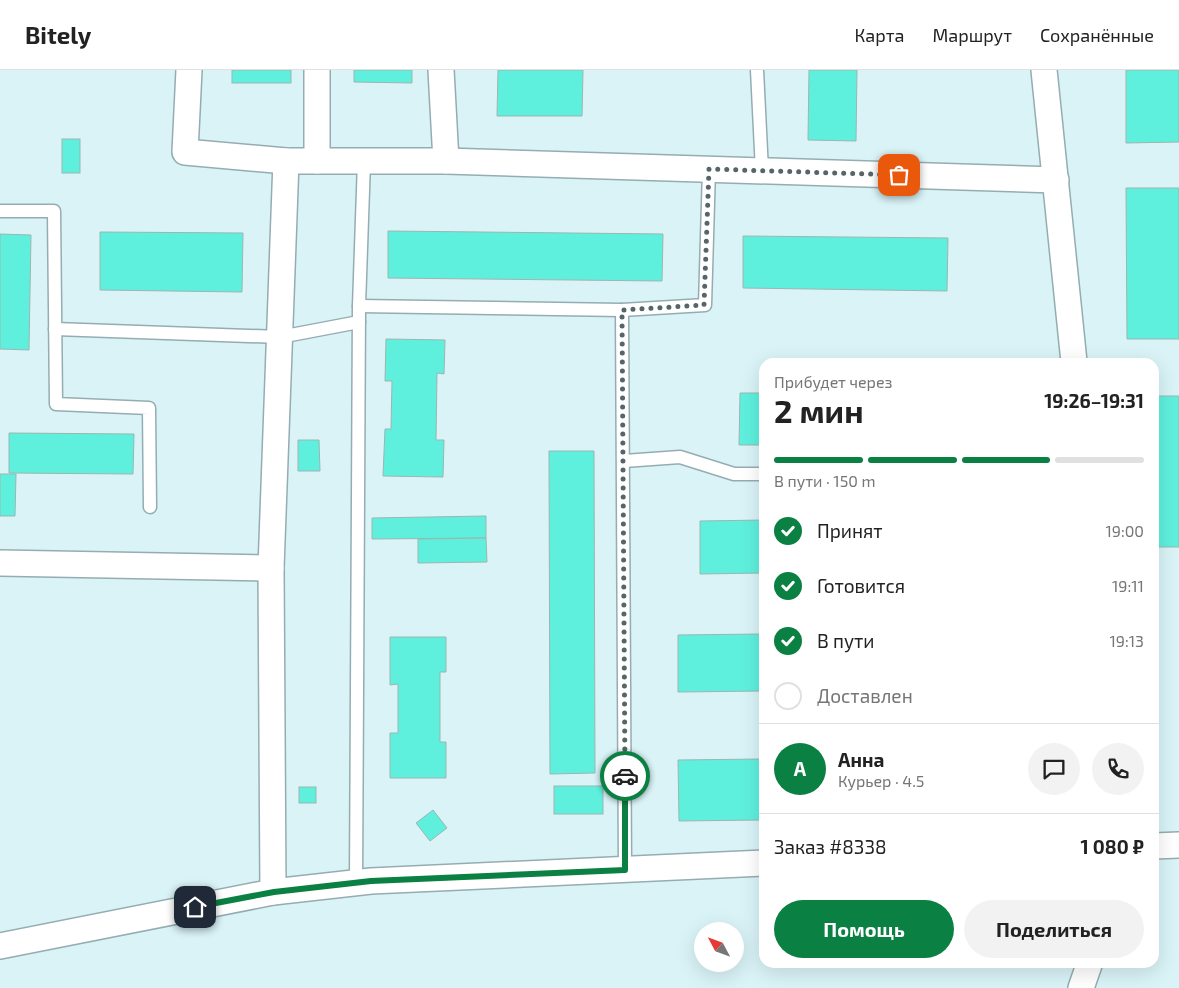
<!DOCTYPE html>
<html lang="ru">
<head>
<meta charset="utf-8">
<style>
	body { margin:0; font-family:"Exo 2",sans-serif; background:#f2f2f2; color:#222; height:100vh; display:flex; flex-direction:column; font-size:19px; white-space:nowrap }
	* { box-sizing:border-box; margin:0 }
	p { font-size:16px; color:#767676 }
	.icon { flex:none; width:28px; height:28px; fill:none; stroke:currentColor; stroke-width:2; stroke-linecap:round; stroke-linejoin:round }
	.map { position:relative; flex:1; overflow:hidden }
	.panel { position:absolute; left:759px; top:288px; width:400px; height:610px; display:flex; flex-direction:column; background:#fff; border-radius:15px; box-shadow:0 5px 20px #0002 }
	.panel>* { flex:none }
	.needle { width:32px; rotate:311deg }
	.tools { position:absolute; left:694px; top:852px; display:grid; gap:10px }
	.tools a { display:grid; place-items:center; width:50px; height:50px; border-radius:50%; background:#fff; box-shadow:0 5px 20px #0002; font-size:25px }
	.pin { position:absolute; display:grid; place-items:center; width:42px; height:42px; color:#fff; margin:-21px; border-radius:10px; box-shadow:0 2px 8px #0006 }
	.courier { position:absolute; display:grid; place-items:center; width:50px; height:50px; margin:-25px; border:4px solid #0b8043; border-radius:50%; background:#fff; color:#222; box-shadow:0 1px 6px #0007 }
	.summary em { font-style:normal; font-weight:700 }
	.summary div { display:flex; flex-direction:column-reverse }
	.summary { display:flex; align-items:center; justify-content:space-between; height:85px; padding:0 15px }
	h1 { font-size:32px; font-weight:700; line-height:38px }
	.bar { display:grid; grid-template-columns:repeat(4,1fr); gap:8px 5px; align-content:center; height:60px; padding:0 15px }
	.bar i { height:6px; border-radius:4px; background:#e0e0e0 }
	.bar .current { background:#0b8043 }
	.bar p { grid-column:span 4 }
	.line { display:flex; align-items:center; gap:12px; padding:0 15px; border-top:1px solid #e0e0e0 }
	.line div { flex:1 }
	.round { display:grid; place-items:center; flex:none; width:52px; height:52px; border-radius:26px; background:#f2f2f2 }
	ol { padding:0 15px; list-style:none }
	li { display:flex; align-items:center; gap:15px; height:55px }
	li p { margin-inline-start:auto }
	li .icon { padding:5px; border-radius:50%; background:#0b8043; color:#fff; stroke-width:4 }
	li:last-child { color:#767676 }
	li i { width:28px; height:28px; border:2px solid #e0e0e0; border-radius:50% }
	.action { display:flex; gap:10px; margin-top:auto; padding:10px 15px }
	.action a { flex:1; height:58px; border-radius:30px; background:#0b8043; color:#fff; font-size:20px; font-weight:700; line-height:58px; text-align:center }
	.action a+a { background:#f2f2f2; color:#222 }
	header { display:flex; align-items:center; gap:30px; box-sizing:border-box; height:70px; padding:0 25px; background:#fff; border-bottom:1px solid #e0e0e0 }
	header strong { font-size:24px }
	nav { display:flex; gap:28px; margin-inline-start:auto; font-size:18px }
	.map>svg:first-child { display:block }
	.building { fill:#5ef0dd; stroke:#9db5b1 }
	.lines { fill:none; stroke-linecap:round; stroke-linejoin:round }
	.lane-casing { stroke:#95adb2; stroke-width:15 }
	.street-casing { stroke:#95adb2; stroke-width:28 }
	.lane { stroke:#fff; stroke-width:12 }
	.street { stroke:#fff; stroke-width:25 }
	.done { stroke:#566567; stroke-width:5; stroke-dasharray:0 9 }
	.route { stroke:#0b8043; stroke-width:6 }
</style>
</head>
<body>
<header>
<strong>Bitely</strong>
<nav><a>Карта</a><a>Маршрут</a><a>Сохранённые</a></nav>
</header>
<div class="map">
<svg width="1179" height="918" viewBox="0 0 1179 918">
	<rect width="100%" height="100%" fill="#d9f3f7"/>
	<!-- building -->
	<g class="building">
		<rect x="232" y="0" width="59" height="13"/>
		<polygon points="354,0 412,0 412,13 354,12"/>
		<polygon points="498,0 583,0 582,46 497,46"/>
		<polygon points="809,0 857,0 856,71 808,70"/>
		<polygon points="1126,0 1179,0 1179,72 1126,73"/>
		<rect x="62" y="69" width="18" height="34"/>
		<polygon points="1126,118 1179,118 1179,269 1127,269"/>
		<polygon points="388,161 663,164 662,211 388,208"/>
		<polygon points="100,162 243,163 242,222 100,220"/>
		<polygon points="0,164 31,165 29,280 0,279"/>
		<polygon points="743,166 948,168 947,221 743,218"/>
		<polygon points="386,269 445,270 444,304 437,303 436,370 444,370 443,407 383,406 385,359 391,359 392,311 385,311"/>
		<polygon points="740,323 764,323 764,375 739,375"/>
		<rect x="1154" y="326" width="25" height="151"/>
		<polygon points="9,363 134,364 133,404 9,403"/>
		<polygon points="298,370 319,370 320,401 298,401"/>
		<polygon points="549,381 594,381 595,703 550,704"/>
		<polygon points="0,404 16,404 15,446 0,446"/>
		<polygon points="486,446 486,468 372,469 372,448"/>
		<polygon points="764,450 764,503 700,504 700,451"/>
		<polygon points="486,468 487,492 418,493 418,469"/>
		<polygon points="762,564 762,621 678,622 678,565"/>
		<polygon points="390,567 446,567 446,602 440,602 440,672 446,672 446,708 390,708 390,663 398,663 398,614 390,615"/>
		<polygon points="761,689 761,750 679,751 678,690"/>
		<rect x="554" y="716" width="49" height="28"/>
		<rect x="299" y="717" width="17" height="16"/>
		<polygon points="433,740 447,758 430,771 416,753"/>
	</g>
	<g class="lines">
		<defs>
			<g id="lane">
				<polyline points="757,0 762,101"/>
				<polyline points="0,141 54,141 56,334 149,338 150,437"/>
				<polyline points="359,236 622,240 705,235 709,99"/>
				<polyline points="622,240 625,800"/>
				<polyline points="55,259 280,267 359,252"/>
				<polyline points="624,391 680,387 734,404 764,404"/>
				<polyline points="356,813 359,236 364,91"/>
			</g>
			<g id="street">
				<polyline points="189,0 185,82 286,91 446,91 1056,110"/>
				<polyline points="441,0 446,91"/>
				<polyline points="1044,0 1074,292"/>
				<polyline points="317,91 317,0"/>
				<polyline points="0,493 271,498"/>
				<polyline points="1154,776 1179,775"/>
				<polyline points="273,822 271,498 286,91"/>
				<polyline points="0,876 273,822 371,811 764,793"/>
				<polyline points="1081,918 1090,892"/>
			</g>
		</defs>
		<!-- lane casing -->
		<use href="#lane" class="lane-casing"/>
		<!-- street casing -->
		<use href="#street" class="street-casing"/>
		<!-- lane -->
		<use href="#lane" class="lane"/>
		<!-- street -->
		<use href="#street" class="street"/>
	</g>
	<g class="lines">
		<!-- done -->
		<polyline class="done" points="625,706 622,240 704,235 709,99 899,105"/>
		<!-- route -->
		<polyline class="route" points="195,837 274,822 371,811 625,800 625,706"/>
	</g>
</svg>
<div class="tools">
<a><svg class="needle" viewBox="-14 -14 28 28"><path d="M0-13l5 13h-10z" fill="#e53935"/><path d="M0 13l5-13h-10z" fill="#767676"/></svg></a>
</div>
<div class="pin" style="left:899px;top:105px;background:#ea580c"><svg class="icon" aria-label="bag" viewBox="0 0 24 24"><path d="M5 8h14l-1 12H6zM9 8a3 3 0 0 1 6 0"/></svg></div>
<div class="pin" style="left:195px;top:837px;background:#1f2937"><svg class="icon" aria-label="home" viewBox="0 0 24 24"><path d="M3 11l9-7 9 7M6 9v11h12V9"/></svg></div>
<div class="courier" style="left:625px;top:706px"><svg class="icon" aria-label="car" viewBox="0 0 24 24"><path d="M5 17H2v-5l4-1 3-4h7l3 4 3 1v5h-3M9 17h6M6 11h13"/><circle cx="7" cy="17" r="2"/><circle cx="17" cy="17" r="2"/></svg></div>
<section class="panel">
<div class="summary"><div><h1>2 мин</h1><p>Прибудет через</p></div><em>19:26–19:31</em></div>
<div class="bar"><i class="current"></i><i class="current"></i><i class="current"></i><i></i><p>В пути · 150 m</p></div>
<ol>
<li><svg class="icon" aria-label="check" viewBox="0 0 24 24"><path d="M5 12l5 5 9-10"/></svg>Принят<p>19:00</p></li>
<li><svg class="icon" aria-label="check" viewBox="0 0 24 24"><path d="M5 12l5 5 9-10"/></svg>Готовится<p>19:11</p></li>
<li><svg class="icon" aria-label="check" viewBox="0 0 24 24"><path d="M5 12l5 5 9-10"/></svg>В пути<p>19:13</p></li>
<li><i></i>Доставлен</li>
</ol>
<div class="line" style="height:90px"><b class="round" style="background:#0b8043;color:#fff">А</b><div><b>Анна</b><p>Курьер · 4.5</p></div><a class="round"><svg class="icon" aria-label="chat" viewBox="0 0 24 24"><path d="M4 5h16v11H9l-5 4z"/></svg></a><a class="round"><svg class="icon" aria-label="phone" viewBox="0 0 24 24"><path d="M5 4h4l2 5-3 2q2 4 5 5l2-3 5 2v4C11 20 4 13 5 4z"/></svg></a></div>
<div class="line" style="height:65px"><div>Заказ #8338</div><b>1 080 ₽</b></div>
<div class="action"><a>Помощь</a><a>Поделиться</a></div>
</section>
</div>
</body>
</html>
